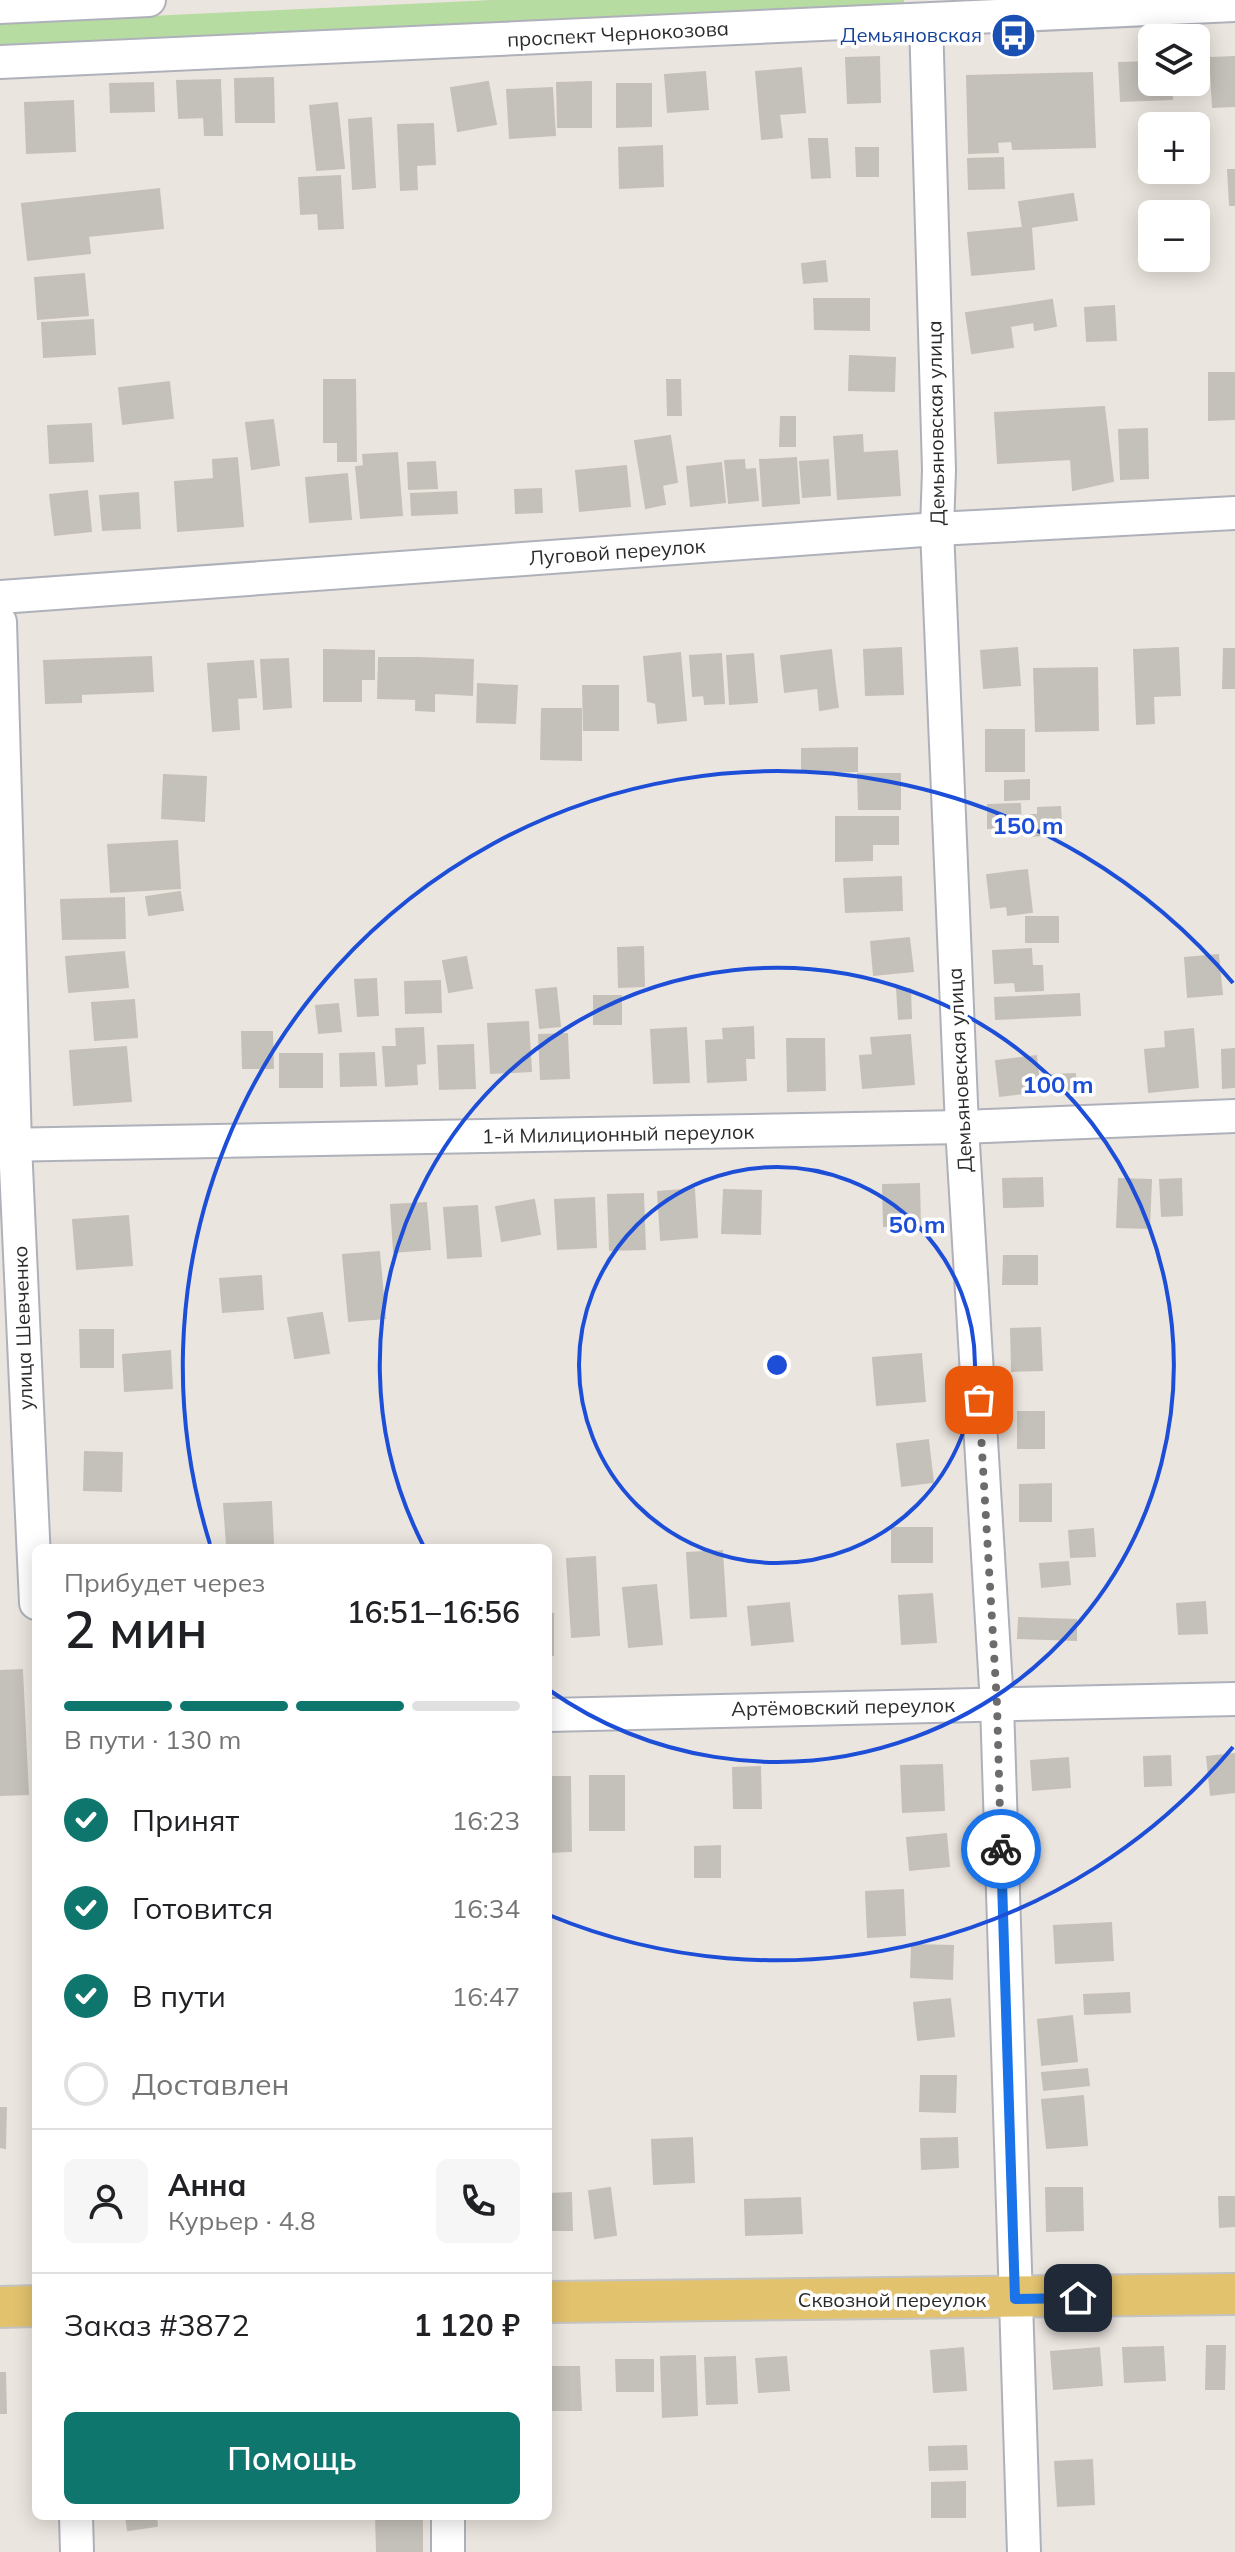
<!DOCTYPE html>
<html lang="ru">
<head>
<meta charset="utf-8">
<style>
	body { margin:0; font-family:Mulish,sans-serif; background:#f6f6f6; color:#202124; height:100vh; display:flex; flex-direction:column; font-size:30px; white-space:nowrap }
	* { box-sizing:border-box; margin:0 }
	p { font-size:26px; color:#757577 }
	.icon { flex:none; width:44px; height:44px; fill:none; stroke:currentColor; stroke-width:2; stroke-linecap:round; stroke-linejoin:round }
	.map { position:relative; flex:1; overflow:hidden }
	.details { position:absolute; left:32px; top:1544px; width:520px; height:976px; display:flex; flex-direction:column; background:#fff; border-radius:12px; box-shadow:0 4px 20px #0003 }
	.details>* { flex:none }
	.controls { position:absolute; left:1138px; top:24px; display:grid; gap:16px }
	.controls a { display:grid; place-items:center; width:72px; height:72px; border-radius:12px; background:#fff; box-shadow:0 4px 20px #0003; font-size:40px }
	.pin { position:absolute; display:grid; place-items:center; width:68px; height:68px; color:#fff; margin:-34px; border-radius:16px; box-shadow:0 4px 12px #0006 }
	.courier { position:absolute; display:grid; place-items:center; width:80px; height:80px; margin:-40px; border:6px solid #1a73e8; border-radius:50%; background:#fff; color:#222; box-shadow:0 2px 10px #0007 }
	.head em { font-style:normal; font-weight:600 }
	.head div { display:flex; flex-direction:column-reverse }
	.head { display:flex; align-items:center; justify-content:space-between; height:136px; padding:0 32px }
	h1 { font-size:52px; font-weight:600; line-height:60px }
	.bar { display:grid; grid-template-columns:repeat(4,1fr); gap:12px 8px; align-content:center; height:96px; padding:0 32px }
	.bar i { height:10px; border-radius:6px; background:#e0e0e0 }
	.bar .current { background:#0f766e }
	.bar p { grid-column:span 4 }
	.line { display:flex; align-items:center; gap:20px; padding:0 32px; border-top:2px solid #e0e0e0 }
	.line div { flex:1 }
	.round { display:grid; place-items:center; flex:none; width:84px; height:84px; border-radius:12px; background:#f6f6f6 }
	ol { padding:0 32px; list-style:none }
	li { display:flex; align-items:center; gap:24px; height:88px }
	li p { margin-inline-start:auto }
	li .icon { padding:8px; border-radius:50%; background:#0f766e; color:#fff; stroke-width:4 }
	li:last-child { color:#757577 }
	li i { width:44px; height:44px; border:4px solid #e0e0e0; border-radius:50% }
	.primary-button { display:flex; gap:16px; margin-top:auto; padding:16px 32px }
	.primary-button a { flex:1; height:92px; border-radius:12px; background:#0f766e; color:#fff; font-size:32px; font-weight:600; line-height:92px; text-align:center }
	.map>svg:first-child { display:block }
	.green { fill:#b7dca1 }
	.building { fill:#c4c0ba; stroke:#c6c1b8; stroke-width:2 }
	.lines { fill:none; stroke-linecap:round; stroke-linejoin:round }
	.minor-casing { stroke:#afb1ba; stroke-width:36 }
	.major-casing { stroke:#c4c4c4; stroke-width:44 }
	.minor { stroke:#fff; stroke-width:32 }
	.major { stroke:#e2c26d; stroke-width:40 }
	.done { stroke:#6e6c6a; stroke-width:8; stroke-dasharray:0 14.4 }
	.route { stroke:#1a73e8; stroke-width:10 }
	.ring { fill:none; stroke:#1d4ed8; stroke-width:4 }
	.labels { text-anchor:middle; stroke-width:7; stroke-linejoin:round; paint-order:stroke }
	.street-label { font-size:20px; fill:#2b2b2b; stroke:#fff }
	.transit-label { font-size:20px; fill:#164399; stroke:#fff; text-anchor:end }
	.centre { fill:#1d4ed8; stroke:#fff; stroke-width:4 }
	.ring-label { font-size:24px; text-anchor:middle; font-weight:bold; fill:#1d4ed8; stroke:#fff; stroke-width:7; stroke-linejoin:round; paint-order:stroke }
</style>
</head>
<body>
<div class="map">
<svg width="1235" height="2552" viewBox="0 0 1235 2552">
	<rect width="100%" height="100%" fill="#ebe5df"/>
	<!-- green -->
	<polygon class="green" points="492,0 904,0 904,4 0,53 0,23"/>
	<!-- building -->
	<g class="building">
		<polygon points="879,57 880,102 848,103 846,58"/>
		<polygon points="1235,57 1235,106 1213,107 1210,58"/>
		<polygon points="1152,62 1152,82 1172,82 1172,99 1121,101 1119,63"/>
		<polygon points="801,68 805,112 779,114 782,137 762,139 756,72"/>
		<polygon points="705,72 708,109 668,112 665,75"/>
		<polygon points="1092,73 1095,147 1013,149 1012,141 997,142 998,152 969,153 967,76"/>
		<polygon points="273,78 274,122 236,122 235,79"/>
		<polygon points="220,80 222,135 205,135 204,117 179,118 177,81"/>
		<polygon points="488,82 496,124 458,131 451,88"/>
		<polygon points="591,82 591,127 558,127 557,83"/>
		<polygon points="153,83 154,111 111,112 110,84"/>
		<polygon points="617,84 651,84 651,126 617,127"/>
		<polygon points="552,88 555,135 510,138 507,90"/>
		<polygon points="73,101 75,151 27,153 25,103"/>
		<polygon points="337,103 344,168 317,170 310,106"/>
		<polygon points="371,118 375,187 353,189 349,120"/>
		<polygon points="433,124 435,164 416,165 417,189 401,190 398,125"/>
		<polygon points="809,139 827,139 830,177 812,178"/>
		<polygon points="662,146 663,186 620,188 619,148"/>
		<polygon points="856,148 878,148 878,176 857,176"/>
		<polygon points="1003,158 1004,188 969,189 968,159"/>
		<polygon points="1162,170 1186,170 1186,177 1163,178"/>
		<polygon points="1228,170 1235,170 1235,205 1230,205"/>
		<polygon points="340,176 343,228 319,229 318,213 301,214 299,178"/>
		<polygon points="159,189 163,228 88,236 90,253 28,260 22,204"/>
		<polygon points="1073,194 1077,220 1023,228 1019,202"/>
		<polygon points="1031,227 1034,269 972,275 968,233"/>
		<polygon points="825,261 827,281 804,283 802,264"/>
		<polygon points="84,274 88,315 38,319 35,278"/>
		<polygon points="814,299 869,299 869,330 815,329"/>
		<polygon points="1052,300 1056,326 1035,330 1034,322 1010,326 1013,347 972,353 966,313"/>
		<polygon points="1114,306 1116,340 1087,341 1085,308"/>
		<polygon points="93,320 95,354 44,357 42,323"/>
		<polygon points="850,356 895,358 894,391 849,390"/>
		<polygon points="1209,373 1235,373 1235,419 1209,420"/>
		<polygon points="324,380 355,380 356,461 338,461 338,442 324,442"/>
		<polygon points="667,380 680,380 681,415 668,415"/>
		<polygon points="169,382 173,418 123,424 119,388"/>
		<polygon points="1104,407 1113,481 1073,490 1071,459 998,463 995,413"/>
		<polygon points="781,417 795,417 795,446 780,446"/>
		<polygon points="273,420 279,465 252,469 246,423"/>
		<polygon points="91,424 93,461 50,463 48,426"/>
		<polygon points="1147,429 1148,478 1121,479 1119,430"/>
		<polygon points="862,435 863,453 897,451 900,495 838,499 834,437"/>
		<polygon points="670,436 677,482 662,485 665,504 646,508 635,441"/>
		<polygon points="397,453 402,515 361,518 356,467 364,466 363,455"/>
		<polygon points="237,458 243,526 178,531 175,482 214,479 213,460"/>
		<polygon points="796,458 799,503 763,506 760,460"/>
		<polygon points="744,460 745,470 755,469 758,500 729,503 725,461"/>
		<polygon points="828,460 830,495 803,497 800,462"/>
		<polygon points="435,462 437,488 409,489 408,463"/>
		<polygon points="721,463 725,502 691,506 687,467"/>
		<polygon points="626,466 630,506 580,511 576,471"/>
		<polygon points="347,474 351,519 310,522 306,478"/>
		<polygon points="541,489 542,512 516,513 515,490"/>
		<polygon points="87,491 91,531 55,535 50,495"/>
		<polygon points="456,492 457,513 412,515 411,494"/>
		<polygon points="138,493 140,528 103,530 100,496"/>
		<polygon points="901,648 903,694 866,695 864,650"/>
		<polygon points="1017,648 1020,685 984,688 981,651"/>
		<polygon points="1178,648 1180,695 1153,696 1154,723 1137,724 1134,650"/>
		<polygon points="1224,649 1235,649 1235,688 1223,688"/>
		<polygon points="324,650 374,651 374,679 361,679 361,701 324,701"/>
		<polygon points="831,650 835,686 785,692 781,656"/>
		<polygon points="680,653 686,720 658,723 656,703 648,701 644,657"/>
		<polygon points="721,654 724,703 705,704 704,695 693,696 690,656"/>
		<polygon points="753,654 757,702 730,704 727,656"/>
		<polygon points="151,657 153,691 81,694 81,702 46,703 44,661"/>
		<polygon points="379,658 417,658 417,699 378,698"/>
		<polygon points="417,658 473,660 472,695 434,693 434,711 416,710"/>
		<polygon points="288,659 291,707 264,709 261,660"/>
		<polygon points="253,661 256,697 237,698 239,729 213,731 208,664"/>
		<polygon points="1097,668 1098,730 1036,731 1034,669"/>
		<polygon points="478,684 517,686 515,723 477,722"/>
		<polygon points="583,686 618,686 618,730 584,730"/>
		<polygon points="835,686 838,707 820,710 818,688"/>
		<polygon points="542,709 581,709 581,760 541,759"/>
		<rect x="986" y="730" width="38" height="41"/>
		<polygon points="857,748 857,771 802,772 802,749"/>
		<polygon points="858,774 900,774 900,809 859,809"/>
		<polygon points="164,775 206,777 204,821 162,818"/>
		<polygon points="1029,780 1029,799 1005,800 1005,781"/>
		<polygon points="1020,804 1021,827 988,828 988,805"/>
		<polygon points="1060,807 1061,823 1044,823 1045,835 1031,836 1030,815 1038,815 1038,808"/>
		<polygon points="836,817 898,817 898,844 872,844 872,860 836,861"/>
		<polygon points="177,841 180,888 111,892 108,845"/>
		<polygon points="1027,870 1032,912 1008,915 1007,906 991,908 987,875"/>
		<polygon points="901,877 902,910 846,912 844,879"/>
		<polygon points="180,892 183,910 149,915 146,897"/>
		<polygon points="124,898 125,938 63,939 61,900"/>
		<rect x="1026" y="917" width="32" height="25"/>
		<polygon points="909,938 913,971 874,975 871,942"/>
		<polygon points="643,947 644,986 619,987 618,948"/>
		<polygon points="1031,949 1032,966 1042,966 1043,990 1016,991 1015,982 995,983 993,951"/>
		<polygon points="124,952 128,987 69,992 66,957"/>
		<polygon points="1218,955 1222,994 1188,997 1185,958"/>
		<polygon points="466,957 472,988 449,992 443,961"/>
		<polygon points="376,979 378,1015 358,1016 355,980"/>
		<polygon points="440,981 441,1012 406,1013 405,982"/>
		<polygon points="556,988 560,1026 540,1028 536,990"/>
		<polygon points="897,989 910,989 911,1018 899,1019"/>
		<polygon points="1079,994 1080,1015 996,1019 995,998"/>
		<rect x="594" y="996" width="27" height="28"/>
		<polygon points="134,1000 137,1037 95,1040 92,1003"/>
		<polygon points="338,1004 341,1031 319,1033 316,1006"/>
		<polygon points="528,1022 531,1071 491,1073 488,1024"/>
		<polygon points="753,1027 754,1058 745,1058 746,1080 708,1082 706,1041 724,1040 723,1029"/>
		<polygon points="423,1028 425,1063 416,1064 417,1084 386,1086 383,1047 397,1047 396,1029"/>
		<polygon points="686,1028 689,1082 654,1083 651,1030"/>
		<polygon points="1193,1029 1198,1087 1149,1092 1145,1050 1166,1048 1165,1032"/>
		<polygon points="242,1032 272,1032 273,1068 243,1068"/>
		<polygon points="567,1034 569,1078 541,1079 539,1035"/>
		<polygon points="910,1035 914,1084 863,1088 860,1056 873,1055 871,1038"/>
		<polygon points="787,1039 824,1039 825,1090 788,1091"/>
		<polygon points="473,1045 475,1088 440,1089 438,1046"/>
		<polygon points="126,1047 131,1101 74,1105 70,1051"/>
		<polygon points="1235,1049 1235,1087 1223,1088 1222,1050"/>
		<polygon points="374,1053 376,1085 341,1086 340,1054"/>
		<rect x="280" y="1054" width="42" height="33"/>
		<polygon points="1036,1056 1040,1091 1000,1096 996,1061"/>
		<polygon points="1075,1074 1075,1089 1048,1090 1047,1075"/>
		<polygon points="1042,1178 1043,1206 1004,1207 1003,1179"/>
		<polygon points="1119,1179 1151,1180 1149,1228 1117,1227"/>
		<polygon points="1181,1179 1182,1215 1162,1216 1160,1180"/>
		<polygon points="919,1184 920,1225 884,1226 883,1185"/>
		<polygon points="694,1189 697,1237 661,1240 658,1192"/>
		<polygon points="724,1190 761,1191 760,1234 722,1233"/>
		<polygon points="643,1194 645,1249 610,1250 608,1195"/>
		<polygon points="594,1198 596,1247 558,1249 555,1200"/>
		<polygon points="534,1200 540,1234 502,1241 496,1207"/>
		<polygon points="426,1203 430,1249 394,1252 391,1205"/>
		<polygon points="477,1206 481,1256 448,1258 444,1208"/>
		<polygon points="128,1216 132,1265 77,1269 73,1220"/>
		<polygon points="379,1252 385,1318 349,1321 343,1255"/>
		<polygon points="1004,1256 1037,1256 1037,1284 1003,1284"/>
		<polygon points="261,1276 263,1309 223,1312 220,1279"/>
		<polygon points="322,1313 329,1353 295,1358 288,1318"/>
		<polygon points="1040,1328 1042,1370 1012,1371 1011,1329"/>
		<polygon points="80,1330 113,1330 113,1367 81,1367"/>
		<polygon points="170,1351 172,1388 125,1391 123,1355"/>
		<polygon points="921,1354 925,1401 877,1405 873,1358"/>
		<rect x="1018" y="1412" width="26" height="36"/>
		<polygon points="928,1440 933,1482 902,1486 897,1444"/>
		<polygon points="85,1452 122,1453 121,1491 84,1490"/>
		<polygon points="1051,1484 1051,1521 1020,1521 1020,1485"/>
		<polygon points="271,1502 273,1543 227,1545 224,1504"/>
		<rect x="892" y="1528" width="40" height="34"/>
		<polygon points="1093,1529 1095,1556 1071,1557 1069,1531"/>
		<polygon points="722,1551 726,1616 691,1618 687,1553"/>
		<polygon points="595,1557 599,1635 572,1637 567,1559"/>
		<polygon points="1068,1562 1070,1584 1042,1587 1040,1564"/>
		<polygon points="656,1585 662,1644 629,1647 623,1588"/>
		<polygon points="932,1594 936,1642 902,1644 899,1596"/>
		<polygon points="1205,1602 1207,1633 1179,1634 1177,1604"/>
		<polygon points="789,1603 793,1641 752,1645 748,1607"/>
		<rect x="548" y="1614" width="5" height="41"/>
		<polygon points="1019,1618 1076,1620 1076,1640 1018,1638"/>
		<polygon points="22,1670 28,1794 0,1795 0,1671"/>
		<polygon points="1235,1754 1235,1792 1211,1795 1207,1757"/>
		<polygon points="1170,1756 1171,1785 1145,1786 1144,1757"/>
		<polygon points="1068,1758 1070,1787 1033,1790 1031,1761"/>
		<polygon points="942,1765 944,1810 903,1812 901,1766"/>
		<polygon points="760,1767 761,1808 734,1808 733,1768"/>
		<rect x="590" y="1776" width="34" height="54"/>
		<polygon points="548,1777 570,1777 571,1851 548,1852"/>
		<polygon points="946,1834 949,1866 910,1870 907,1838"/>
		<polygon points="720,1846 720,1877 695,1877 695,1847"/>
		<polygon points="903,1890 905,1935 868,1937 866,1892"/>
		<polygon points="1111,1923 1113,1960 1056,1963 1054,1926"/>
		<polygon points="912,1945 953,1946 952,1979 911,1977"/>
		<polygon points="1129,1993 1130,2012 1085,2014 1084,1995"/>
		<polygon points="950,1999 954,2036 918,2040 914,2003"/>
		<polygon points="1072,2016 1077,2061 1042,2065 1038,2020"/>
		<polygon points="1087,2069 1089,2085 1044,2090 1042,2073"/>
		<polygon points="921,2076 956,2076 955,2112 920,2111"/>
		<polygon points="1083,2096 1087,2145 1047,2148 1042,2100"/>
		<polygon points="0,2108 6,2108 5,2148 0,2147"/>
		<polygon points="692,2138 694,2182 654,2184 652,2140"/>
		<polygon points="957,2138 958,2167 922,2169 921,2139"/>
		<polygon points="610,2188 616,2235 595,2238 589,2191"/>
		<polygon points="1046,2188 1082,2188 1083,2230 1047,2231"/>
		<polygon points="571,2193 572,2230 548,2230 548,2194"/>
		<polygon points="1219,2197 1235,2197 1235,2226 1220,2227"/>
		<polygon points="800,2198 802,2233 746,2235 745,2200"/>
		<polygon points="1207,2346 1225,2346 1224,2389 1206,2389"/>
		<polygon points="1163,2347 1165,2380 1125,2382 1123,2348"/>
		<polygon points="963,2348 966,2390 934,2392 931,2351"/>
		<polygon points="1099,2348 1102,2385 1054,2389 1051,2352"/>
		<polygon points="695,2356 697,2415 663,2417 661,2357"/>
		<polygon points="735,2357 737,2403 707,2404 705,2358"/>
		<polygon points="786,2357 789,2390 759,2392 756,2359"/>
		<polygon points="616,2360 653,2360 653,2391 617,2391"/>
		<polygon points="551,2367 579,2367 581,2410 552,2410"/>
		<polygon points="0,2373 5,2373 6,2413 0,2413"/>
		<polygon points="966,2446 967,2469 930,2470 929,2447"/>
		<polygon points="1092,2460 1094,2504 1058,2506 1055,2462"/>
		<polygon points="965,2482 965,2517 932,2517 932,2483"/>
		<polygon points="126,2516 156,2516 157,2526 128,2530"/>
		<polygon points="376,2516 422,2516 422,2552 377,2552"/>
	</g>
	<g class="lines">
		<defs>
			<g id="minor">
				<polyline points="0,7 149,0"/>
				<polyline points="926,20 939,470 937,529 962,1127 997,1704 1024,2552"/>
				<polyline points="0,62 1235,5"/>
				<polyline points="0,597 937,529 1235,513"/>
				<polyline points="0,622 15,1145 36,1603"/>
				<polyline points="0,1145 962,1127 1235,1116"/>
				<polyline points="548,1715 1235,1699"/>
				<polyline points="76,2516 77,2552"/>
				<polyline points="448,2516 448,2552"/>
			</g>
			<g id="major">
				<polyline points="548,2302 1235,2294"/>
				<polyline points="0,2307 36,2306"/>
			</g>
		</defs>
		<!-- minor casing -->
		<use href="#minor" class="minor-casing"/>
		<!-- major casing -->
		<use href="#major" class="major-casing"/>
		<!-- minor -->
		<use href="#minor" class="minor"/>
		<!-- major -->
		<use href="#major" class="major"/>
	</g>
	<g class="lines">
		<!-- done -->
		<polyline class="done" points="979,1400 997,1704 1001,1849"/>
		<!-- route -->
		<polyline class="route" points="1001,1849 1015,2299 1078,2298"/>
	</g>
	<!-- distance rings -->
	<g class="ring">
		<circle cx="777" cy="1365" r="198"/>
		<path d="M423 1545A397 397 0 1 1 549 1690"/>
		<path d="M1233 1747A595 595 0 0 1 549 1915M210 1544A595 595 0 0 1 1233 983"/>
	</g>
	<!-- icons -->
	<defs>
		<symbol id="bus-disc" viewBox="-11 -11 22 22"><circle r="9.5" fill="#1a4fb4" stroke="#fff"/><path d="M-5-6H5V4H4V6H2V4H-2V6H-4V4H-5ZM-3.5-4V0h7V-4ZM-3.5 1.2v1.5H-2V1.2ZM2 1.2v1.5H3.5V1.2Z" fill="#fff"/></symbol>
	</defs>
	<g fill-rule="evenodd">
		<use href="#bus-disc" x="988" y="10" width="51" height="51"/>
	</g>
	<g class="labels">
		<!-- street labels -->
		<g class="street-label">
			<text transform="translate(618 34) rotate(-3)" y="7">проспект Чернокозова</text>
			<text transform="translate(936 423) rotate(-91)" y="7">Демьяновская улица</text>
			<text transform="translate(617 552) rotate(-4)" y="7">Луговой переулок</text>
			<text transform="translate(960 1070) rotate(-93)" y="7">Демьяновская улица</text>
			<text transform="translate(618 1134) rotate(-1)" y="7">1-й Милиционный переулок</text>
			<text transform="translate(23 1328) rotate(-92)" y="7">улица Шевченко</text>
			<text transform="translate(843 1707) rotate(-1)" y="7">Артёмовский переулок</text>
			<text x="892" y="2307">Сквозной переулок</text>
		</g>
		<!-- transit labels -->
		<g class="transit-label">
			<text x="982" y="42">Демьяновская</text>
		</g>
	</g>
	<circle cx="777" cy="1365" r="12" class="centre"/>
	<g class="ring-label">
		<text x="1028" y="834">150 m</text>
		<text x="1058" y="1093">100 m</text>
		<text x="917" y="1233">50 m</text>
	</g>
</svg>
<div class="controls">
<a><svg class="icon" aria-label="layers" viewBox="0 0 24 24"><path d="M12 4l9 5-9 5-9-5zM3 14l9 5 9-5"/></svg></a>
<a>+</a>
<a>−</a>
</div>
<div class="pin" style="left:979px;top:1400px;background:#ea580c"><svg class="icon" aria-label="bag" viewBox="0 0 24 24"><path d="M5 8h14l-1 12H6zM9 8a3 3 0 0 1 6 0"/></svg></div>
<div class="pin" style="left:1078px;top:2298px;background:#1f2937"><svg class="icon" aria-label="home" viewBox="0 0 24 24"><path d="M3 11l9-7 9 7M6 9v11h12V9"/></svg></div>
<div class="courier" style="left:1001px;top:1849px"><svg class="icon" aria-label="bike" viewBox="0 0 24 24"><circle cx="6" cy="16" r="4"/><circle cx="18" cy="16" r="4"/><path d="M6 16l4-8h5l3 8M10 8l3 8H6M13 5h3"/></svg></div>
<section class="details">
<div class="head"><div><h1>2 мин</h1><p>Прибудет через</p></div><em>16:51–16:56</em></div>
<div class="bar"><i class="current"></i><i class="current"></i><i class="current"></i><i></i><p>В пути · 130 m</p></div>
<ol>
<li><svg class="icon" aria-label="check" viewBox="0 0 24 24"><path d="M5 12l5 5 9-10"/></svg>Принят<p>16:23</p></li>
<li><svg class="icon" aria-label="check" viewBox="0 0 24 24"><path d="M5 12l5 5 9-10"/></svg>Готовится<p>16:34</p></li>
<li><svg class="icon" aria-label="check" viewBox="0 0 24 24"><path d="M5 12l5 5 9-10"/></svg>В пути<p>16:47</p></li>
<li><i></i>Доставлен</li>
</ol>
<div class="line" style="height:144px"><a class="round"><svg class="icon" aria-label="person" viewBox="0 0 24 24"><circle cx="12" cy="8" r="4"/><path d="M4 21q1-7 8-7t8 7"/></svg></a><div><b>Анна</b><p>Курьер · 4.8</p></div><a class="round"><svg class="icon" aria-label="phone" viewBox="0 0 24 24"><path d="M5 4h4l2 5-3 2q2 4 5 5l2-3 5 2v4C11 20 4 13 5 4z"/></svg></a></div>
<div class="line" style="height:104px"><div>Заказ #3872</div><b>1 120 ₽</b></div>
<div class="primary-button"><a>Помощь</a></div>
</section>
</div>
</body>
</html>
